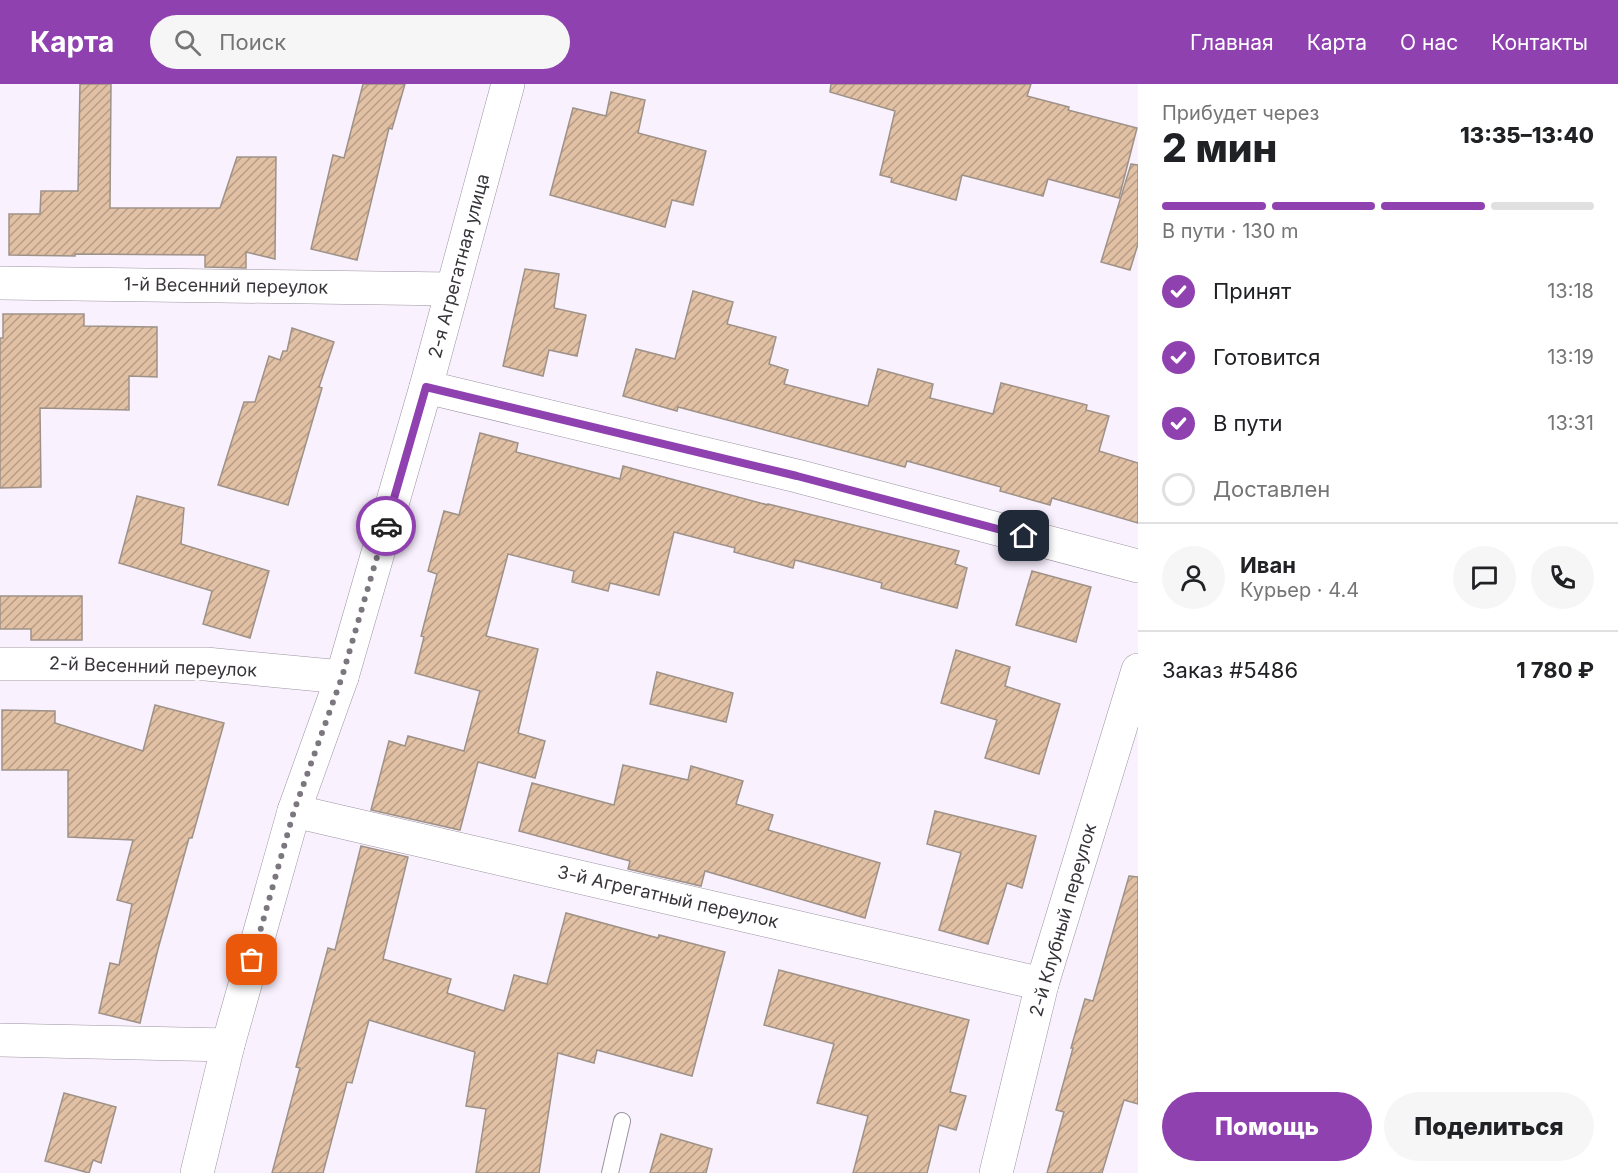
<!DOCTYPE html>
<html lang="ru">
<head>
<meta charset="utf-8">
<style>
	body { margin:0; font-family:Inter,sans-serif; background:#f6f6f6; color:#202124; height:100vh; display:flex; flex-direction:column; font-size:22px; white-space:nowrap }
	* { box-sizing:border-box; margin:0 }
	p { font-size:20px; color:#757577 }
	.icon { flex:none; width:33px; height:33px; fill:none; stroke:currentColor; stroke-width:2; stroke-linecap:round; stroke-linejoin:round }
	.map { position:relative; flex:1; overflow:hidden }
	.details { display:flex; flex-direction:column; background:#fff; width:480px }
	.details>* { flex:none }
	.pin { position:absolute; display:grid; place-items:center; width:51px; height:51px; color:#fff; margin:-26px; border-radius:12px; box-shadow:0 3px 9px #0006 }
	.courier { position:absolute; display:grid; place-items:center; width:60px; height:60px; margin:-30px; border:4px solid #9041b0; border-radius:50%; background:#fff; color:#222; box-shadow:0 2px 8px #0007 }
	.headline em { font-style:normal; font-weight:800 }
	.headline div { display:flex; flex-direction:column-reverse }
	.headline { display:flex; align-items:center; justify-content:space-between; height:102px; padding:0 24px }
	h1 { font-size:39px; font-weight:800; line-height:45px }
	.bar { display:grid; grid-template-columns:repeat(4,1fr); gap:9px 6px; align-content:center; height:72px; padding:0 24px }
	.bar i { height:8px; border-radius:4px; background:#e0e0e0 }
	.bar .active { background:#9041b0 }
	.bar p { grid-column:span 4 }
	.line { display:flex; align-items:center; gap:15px; padding:0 24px; border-top:2px solid #e0e0e0 }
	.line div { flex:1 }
	.round { display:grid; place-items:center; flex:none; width:63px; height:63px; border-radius:32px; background:#f6f6f6 }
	ol { padding:0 24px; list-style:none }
	li { display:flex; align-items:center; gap:18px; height:66px }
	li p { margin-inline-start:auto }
	li .icon { padding:6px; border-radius:50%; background:#9041b0; color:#fff; stroke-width:4 }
	li:last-child { color:#757577 }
	li i { width:33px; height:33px; border:3px solid #e0e0e0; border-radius:50% }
	.button { display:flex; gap:12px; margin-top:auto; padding:12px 24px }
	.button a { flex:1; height:69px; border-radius:36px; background:#9041b0; color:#fff; font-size:24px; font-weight:800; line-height:69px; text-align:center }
	.button a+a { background:#f6f6f6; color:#202124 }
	header { display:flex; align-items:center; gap:36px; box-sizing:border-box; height:84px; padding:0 30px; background:#9041b0; color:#fff }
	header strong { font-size:28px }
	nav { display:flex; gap:33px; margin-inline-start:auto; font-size:21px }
	.search { width:420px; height:54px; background:#f6f6f6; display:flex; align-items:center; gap:15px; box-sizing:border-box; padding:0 21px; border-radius:33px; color:#757577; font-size:22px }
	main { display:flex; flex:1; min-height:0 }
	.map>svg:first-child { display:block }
	.building { fill:url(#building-hatch); stroke:#9e9288; stroke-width:1.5 }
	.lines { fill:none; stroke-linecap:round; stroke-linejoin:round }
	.lane-casing { stroke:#9c94a1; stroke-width:18 }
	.street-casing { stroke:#9c94a1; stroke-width:34 }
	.lane { stroke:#fff; stroke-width:16 }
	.street { stroke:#fff; stroke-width:33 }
	.done { stroke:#7c767f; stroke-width:6; stroke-dasharray:0 10.8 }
	.route { stroke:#9041b0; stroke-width:8 }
	.labels { text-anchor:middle; stroke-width:5; stroke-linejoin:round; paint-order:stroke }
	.street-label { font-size:18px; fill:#38343a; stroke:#fff }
</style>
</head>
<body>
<header>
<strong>Карта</strong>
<div class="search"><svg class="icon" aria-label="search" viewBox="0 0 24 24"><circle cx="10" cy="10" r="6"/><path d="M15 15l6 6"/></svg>Поиск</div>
<nav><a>Главная</a><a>Карта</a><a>О нас</a><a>Контакты</a></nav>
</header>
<main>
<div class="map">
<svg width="1138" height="1089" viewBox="0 0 1138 1089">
	<defs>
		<pattern id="building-hatch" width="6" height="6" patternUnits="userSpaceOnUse" patternTransform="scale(1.5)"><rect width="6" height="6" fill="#e1c0a4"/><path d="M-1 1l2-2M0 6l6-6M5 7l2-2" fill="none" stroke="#b79d87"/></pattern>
	</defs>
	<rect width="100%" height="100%" fill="#faf1ff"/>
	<!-- building -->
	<g class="building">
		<polygon points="80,0 111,0 110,124 220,124 237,73 276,73 275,175 246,168 246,184 205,183 205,171 75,170 75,172 9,171 9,130 40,130 41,107 78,107"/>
		<polygon points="363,0 405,0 392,45 389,44 357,176 311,165 333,71 344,74"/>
		<polygon points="831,0 1031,0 1027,12 1069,23 1068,26 1137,44 1119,114 1048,95 1043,112 962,91 956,116 891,98 892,94 880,91 895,27 830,8"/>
		<polygon points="611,8 645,16 638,49 706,67 693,121 672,116 665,143 550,111 573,24 606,32"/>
		<polygon points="1131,80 1138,81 1138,160 1130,186 1101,178"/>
		<polygon points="525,185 559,190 554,224 586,231 577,272 549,266 543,292 503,282"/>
		<polygon points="693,207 733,218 727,240 776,253 769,280 788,286 784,300 868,322 878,285 933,300 930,314 993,330 1001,299 1087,321 1086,326 1109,332 1099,367 1138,379 1138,439 1052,414 1050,421 1000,407 1001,403 907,377 905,383 678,323 677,327 623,312 636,265 675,275"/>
		<polygon points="3,230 84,230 84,242 157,243 157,293 129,292 129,326 40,324 41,403 0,404 0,254 3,254"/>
		<polygon points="292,244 334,258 319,303 322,304 288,421 218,401 244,318 255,318 269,272 280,276 283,267 287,267"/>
		<polygon points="480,349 518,359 516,368 620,395 623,382 768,421 768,420 959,467 955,480 967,484 957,524 881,504 882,499 795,476 793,484 734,468 735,464 674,448 659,511 610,499 608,507 572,498 574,487 508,470 486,552 538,565 518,649 545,657 535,694 478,678 460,746 371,726 389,657 405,662 408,652 464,667 480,607 415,589 424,553 421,552 437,490 428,487 444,427 459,431"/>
		<polygon points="137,412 184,424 181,460 269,487 250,554 203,540 212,507 119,479"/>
		<polygon points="1032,487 1091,503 1076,558 1016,541"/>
		<polygon points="0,512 82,512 82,556 31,556 31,545 0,545"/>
		<polygon points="956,566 1010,583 1005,602 1060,620 1039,690 985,674 997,636 941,619"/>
		<polygon points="657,588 733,609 726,638 650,620"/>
		<polygon points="155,621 224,639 192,754 189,754 158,865 140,939 99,929 110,879 119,881 132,820 117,816 133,756 68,753 68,686 2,686 2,626 55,627 55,639 143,667"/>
		<polygon points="623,681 688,696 691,682 743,697 736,720 773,731 768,746 880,779 865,834 705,787 701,802 628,785 630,777 519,747 532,699 614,721"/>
		<polygon points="935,727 1036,752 1022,804 1007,799 988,860 939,846 961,769 927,760"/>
		<polygon points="361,762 408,773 383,875 451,895 447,909 504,927 514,891 547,900 566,829 658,854 659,851 725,868 692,992 597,966 594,979 558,969 539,1089 476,1089 486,1025 466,1022 475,968 369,936 352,999 347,998 323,1089 272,1089 300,984 296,983 328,864 335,866"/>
		<polygon points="1129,792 1138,793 1138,1020 1124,1016 1102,1089 1047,1089 1064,1028 1056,1026 1073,964 1071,964 1085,915 1093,917"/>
		<polygon points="779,886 969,936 950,1008 966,1012 956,1046 939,1041 927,1089 853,1089 868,1032 817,1019 834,960 764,941"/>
		<polygon points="64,1009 116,1023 101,1079 93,1076 89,1089 45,1077"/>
		<polygon points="661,1050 712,1065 706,1089 650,1089"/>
	</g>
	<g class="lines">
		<defs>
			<polyline id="lane" points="610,1089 622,1037"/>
			<g id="street">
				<polyline points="0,199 452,205"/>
				<polyline points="426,303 797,392 1138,482"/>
				<polyline points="0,580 206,580 342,593"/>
				<polyline points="294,727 1042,900"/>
				<polyline points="0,956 228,961"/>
				<polyline points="197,1089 228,961 294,727 342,593 426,303 508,0"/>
				<polyline points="996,1089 1042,900 1138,586"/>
			</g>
		</defs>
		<!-- lane casing -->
		<use href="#lane" class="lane-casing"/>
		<!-- street casing -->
		<use href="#street" class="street-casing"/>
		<!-- lane -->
		<use href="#lane" class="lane"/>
		<!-- street -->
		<use href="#street" class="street"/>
	</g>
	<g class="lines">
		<!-- done -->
		<polyline class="done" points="252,876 294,727 342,593 386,442"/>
		<!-- route -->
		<polyline class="route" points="386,442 426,303 797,392 1024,452"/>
	</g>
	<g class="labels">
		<!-- street labels -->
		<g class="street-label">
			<text transform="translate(459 182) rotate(-75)" y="6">2-я Агрегатная улица</text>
			<text transform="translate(226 202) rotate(1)" y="6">1-й Весенний переулок</text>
			<text transform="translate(153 583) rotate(2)" y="6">2-й Весенний переулок</text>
			<text transform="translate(668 813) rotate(13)" y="6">3-й Агрегатный переулок</text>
			<text transform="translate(1063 836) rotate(-74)" y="6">2-й Клубный переулок</text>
		</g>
	</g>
</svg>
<div class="pin" style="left:252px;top:876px;background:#ea580c"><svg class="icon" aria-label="bag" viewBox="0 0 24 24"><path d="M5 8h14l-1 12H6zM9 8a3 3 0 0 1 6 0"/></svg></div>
<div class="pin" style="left:1024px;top:452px;background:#1f2937"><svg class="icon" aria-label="home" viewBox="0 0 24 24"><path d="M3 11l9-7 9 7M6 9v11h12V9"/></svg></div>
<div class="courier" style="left:386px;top:442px"><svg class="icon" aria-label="car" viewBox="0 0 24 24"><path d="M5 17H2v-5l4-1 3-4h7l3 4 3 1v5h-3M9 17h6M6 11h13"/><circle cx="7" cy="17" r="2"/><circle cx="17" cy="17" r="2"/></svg></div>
</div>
<section class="details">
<div class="headline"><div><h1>2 мин</h1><p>Прибудет через</p></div><em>13:35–13:40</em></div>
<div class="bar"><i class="active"></i><i class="active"></i><i class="active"></i><i></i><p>В пути · 130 m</p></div>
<ol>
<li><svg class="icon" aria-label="check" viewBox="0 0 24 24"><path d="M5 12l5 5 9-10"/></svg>Принят<p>13:18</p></li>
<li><svg class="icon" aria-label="check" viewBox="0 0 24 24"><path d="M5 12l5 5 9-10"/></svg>Готовится<p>13:19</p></li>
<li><svg class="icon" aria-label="check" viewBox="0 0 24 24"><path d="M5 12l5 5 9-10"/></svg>В пути<p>13:31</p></li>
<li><i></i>Доставлен</li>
</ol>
<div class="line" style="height:108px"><a class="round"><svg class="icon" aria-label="person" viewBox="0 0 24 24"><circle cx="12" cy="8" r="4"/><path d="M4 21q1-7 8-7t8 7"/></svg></a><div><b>Иван</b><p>Курьер · 4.4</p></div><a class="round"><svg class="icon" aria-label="chat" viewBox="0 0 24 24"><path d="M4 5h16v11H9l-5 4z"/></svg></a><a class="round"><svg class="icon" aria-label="phone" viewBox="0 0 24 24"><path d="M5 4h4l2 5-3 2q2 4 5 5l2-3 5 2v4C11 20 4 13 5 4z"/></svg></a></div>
<div class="line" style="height:78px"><div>Заказ #5486</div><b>1 780 ₽</b></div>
<div class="button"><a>Помощь</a><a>Поделиться</a></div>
</section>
</main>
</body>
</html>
